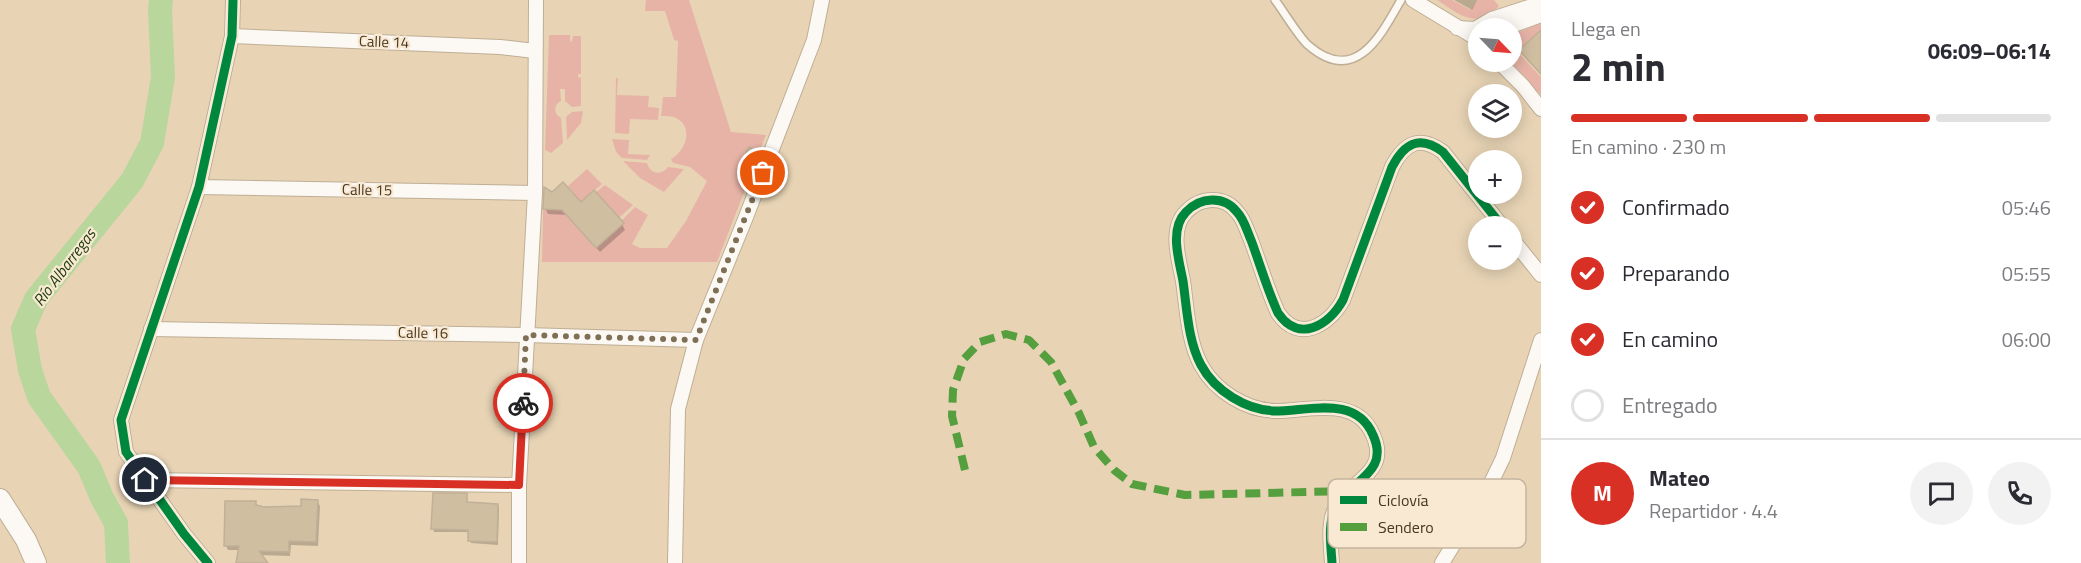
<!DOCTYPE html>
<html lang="es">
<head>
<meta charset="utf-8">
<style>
	body { margin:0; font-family:"Titillium Web",sans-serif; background:#f2f2f3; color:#2b2b33; height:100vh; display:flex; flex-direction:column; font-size:22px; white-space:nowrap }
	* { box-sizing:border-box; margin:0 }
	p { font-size:20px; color:#7c7c81 }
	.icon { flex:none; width:33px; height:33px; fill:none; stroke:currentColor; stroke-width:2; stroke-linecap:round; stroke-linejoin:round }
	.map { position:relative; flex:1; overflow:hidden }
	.side { display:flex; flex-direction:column; background:#fff; width:540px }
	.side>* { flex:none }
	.needle { width:39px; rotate:115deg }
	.fabs { position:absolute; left:1468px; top:18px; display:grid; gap:12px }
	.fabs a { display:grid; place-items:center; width:54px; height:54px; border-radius:50%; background:#fff; box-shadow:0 3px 15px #0003; font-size:30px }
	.pin { position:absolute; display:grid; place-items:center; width:51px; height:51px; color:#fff; margin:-26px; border:3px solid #fff; border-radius:50%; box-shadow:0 2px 6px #0007 }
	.courier { position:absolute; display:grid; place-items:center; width:60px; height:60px; margin:-30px; border:4px solid #d93025; border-radius:50%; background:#fff; color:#222; box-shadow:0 2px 8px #0007 }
	.overview em { font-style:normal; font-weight:700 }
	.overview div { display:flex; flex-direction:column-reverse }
	.overview { display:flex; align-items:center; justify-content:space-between; height:102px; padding:0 30px }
	h1 { font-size:39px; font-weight:700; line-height:45px }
	.bar { display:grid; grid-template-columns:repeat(4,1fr); gap:9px 6px; align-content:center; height:72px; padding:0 30px }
	.bar i { height:8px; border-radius:4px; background:#e1e1e2 }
	.bar .on { background:#d93025 }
	.bar p { grid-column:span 4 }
	.line { display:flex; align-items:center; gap:15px; padding:0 30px; border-top:2px solid #e1e1e2 }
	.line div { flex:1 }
	.round { display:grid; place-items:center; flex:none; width:63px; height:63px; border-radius:32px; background:#f2f2f3 }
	ol { padding:0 30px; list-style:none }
	li { display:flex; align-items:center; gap:18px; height:66px }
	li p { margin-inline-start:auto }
	li .icon { padding:6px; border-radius:50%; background:#d93025; color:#fff; stroke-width:4 }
	li:last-child { color:#7c7c81 }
	li i { width:33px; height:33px; border:3px solid #e1e1e2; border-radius:50% }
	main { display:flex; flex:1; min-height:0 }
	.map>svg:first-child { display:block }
	.green { fill:#e7b3a7 }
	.shadow { fill:#0003 }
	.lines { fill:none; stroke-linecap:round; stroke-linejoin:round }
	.river { stroke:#b9d69c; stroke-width:24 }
	.building { fill:#d0bea1; stroke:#c0b097; stroke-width:1.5 }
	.lane-casing { stroke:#beae95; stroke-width:10 }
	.street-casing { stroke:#beae95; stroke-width:16 }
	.secondary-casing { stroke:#beae95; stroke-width:22 }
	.lane { stroke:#fcf9f4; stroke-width:7 }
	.street { stroke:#fcf9f4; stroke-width:14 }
	.secondary { stroke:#fcf9f4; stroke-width:20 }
	.quiet { stroke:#559f3f; stroke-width:8; stroke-dasharray:15 8; stroke-linecap:butt }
	.cycleway-casing { stroke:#f9e9d3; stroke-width:13 }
	.cycleway { stroke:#00873e; stroke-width:9 }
	.done { stroke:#7f6f55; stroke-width:6; stroke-dasharray:0 10.8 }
	.route { stroke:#d93025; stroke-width:8 }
	.labels { text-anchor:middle; stroke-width:4.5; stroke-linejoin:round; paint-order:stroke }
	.street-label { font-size:15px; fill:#473821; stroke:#f9e9d3 }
	.water-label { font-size:16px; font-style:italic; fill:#1a3a0a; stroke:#f9e9d3 }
	.key { fill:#f9e9d3; stroke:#c4b49e; stroke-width:1.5 }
	.key-label { font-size:16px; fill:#473821 }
</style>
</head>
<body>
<main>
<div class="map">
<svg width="1541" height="563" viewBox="0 0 1541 563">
	<rect width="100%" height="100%" fill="#e8d4b5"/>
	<!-- green -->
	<g class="green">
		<path d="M646,0H689L731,132L766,135L759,152L749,147L744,157L755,163L753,169L747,166L744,174L750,177L717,262H542L543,209L577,206L621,221L635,207L648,215L632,244L640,248H667L686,221L707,181L690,167L673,163L671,159C686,151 694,127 676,118C672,116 665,116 661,116L663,97H676L678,41L674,40L665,11H645Z"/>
		<path d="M1437,0H1452L1471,10L1477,0H1494L1499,6C1476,31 1459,14 1437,0Z"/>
		<polygon points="1541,23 1541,30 1518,50 1516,50 1541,77 1541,95 1511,62 1512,35"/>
		<path d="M549,35H570V42L572,41L573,36H581V74H578V77L581,78V106L572,107L565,101V89H560L561,101C555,104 554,109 557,115L561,118L563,143L551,153L545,150Z"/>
		<polygon points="616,78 618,78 617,95 649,96 648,107 659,108 658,120 630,119 629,134 615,133"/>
		<polygon points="583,111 581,123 567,140 566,117 572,112"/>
		<polygon points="612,139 629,140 628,154 650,155 647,160 622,158 616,152"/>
		<path d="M623,161L647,163C650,174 661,176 668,167L684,169L664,192L640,178Z"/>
		<polygon points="587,169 602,184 581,202 568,186"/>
		<polygon points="605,185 633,205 619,218 596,192"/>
	</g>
	<!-- shadow -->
	<g class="shadow">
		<polygon points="1454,0 1477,0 1472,10"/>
		<polygon points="1541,32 1541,75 1527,60 1521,51"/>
		<polygon points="758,153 761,158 757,166 748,162 745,157"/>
		<polygon points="581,204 622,224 625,230 600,252 567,215 548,214 545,208"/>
		<polygon points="466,495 468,504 498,505 499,508 498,545 471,543 470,532 434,532 433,529"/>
		<polygon points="317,501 320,506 318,546 291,545 290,556 258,555 265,563 237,563 239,550 228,550 226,546 255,502 258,507 303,508"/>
	</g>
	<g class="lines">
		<!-- river -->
		<polyline class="river" points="118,563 116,523 102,498 89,467 39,397 30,370 23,329 36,299 132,181 152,143 163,77 160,10 161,0"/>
	</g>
	<!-- building -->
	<g class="building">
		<polygon points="1541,30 1541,74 1519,50"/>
		<polygon points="749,147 759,152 755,163 744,157"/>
		<polygon points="563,182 581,202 594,190 624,223 596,248 562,210 543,209 544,187 552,192"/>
		<polygon points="433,493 467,493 467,502 498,504 497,542 468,541 468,530 431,529"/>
		<polygon points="301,499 318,500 316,542 289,541 289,552 259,551 268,563 236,563 239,546 224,546 225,501 256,501 256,505 264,507 301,506"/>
	</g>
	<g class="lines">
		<defs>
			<path id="lane" d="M1275,0C1284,12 1299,37 1308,45C1355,86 1380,37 1401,0"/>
			<g id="street">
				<polyline points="1413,0 1479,40"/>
				<polyline points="1457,28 1475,29 1492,19 1541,3"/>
				<polyline points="1506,28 1541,15"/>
				<polyline points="232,36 500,47 535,51"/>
				<polyline points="1499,62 1523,86 1541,109"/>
				<polyline points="199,187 535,193"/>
				<polyline points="1512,239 1541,275"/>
				<polyline points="151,329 526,335 696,340"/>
				<polyline points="145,480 519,485"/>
				<polyline points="208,563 184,534 126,452 121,420 199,187 232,36 233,0"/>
				<polyline points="519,563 519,485 535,193 536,0"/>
				<polyline points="675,563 678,409 696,340 746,217 814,40 822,0"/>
				<path d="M1332,563C1331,545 1327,521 1337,505C1352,480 1390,472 1373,435C1356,395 1309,411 1275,411C1246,410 1215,391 1201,365C1188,341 1187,309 1183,281C1179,260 1169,229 1186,212C1200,197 1224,195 1237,212C1244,219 1247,231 1251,240C1260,264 1267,289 1278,313C1299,344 1329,325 1343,300L1392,167C1404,144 1419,134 1443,152L1502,226"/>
				<polyline points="1442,563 1488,489 1503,458 1541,340"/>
			</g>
			<polyline id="secondary" points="0,499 26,540 36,563"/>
		</defs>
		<!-- lane casing -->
		<use href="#lane" class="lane-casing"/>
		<!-- street casing -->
		<use href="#street" class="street-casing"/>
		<!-- secondary casing -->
		<use href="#secondary" class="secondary-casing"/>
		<!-- lane -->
		<use href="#lane" class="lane"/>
		<!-- street -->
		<use href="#street" class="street"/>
		<!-- secondary -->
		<use href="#secondary" class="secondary"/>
		<!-- quiet -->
		<polyline class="quiet" points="965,470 952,416 953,390 964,359 980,342 1006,334 1029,340 1051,362 1079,413 1094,447 1114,470 1132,484 1185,495 1347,491"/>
		<defs>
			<g id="cycleway">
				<polyline points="208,563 184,534 126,452 121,420 199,187 232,36 233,0"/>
				<path d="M1332,563C1331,545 1327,521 1337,505C1352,480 1390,472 1373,435C1356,395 1309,411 1275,411C1246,410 1215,391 1201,365C1188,341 1187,309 1183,281C1179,260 1169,229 1186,212C1200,197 1224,195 1237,212C1244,219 1247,231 1251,240C1260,264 1267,289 1278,313C1299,344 1329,325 1343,300L1392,167C1404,144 1419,134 1443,152L1502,226"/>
			</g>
		</defs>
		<!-- cycleway casing -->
		<use href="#cycleway" class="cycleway-casing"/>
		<!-- cycleway -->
		<use href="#cycleway" class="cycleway"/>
	</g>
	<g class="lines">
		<!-- done -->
		<polyline class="done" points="523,403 526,335 696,340 763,173"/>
		<!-- route -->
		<polyline class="route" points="145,480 519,485 523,403"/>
	</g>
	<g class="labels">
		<!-- street labels -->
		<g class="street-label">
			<text transform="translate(384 42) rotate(2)" y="5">Calle 14</text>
			<text transform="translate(367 190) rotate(1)" y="5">Calle 15</text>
			<text transform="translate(423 333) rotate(1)" y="5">Calle 16</text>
		</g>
		<!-- water labels -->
		<g class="water-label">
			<text transform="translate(64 267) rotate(-53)" y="6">Río Albarregas</text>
		</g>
	</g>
	<!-- legend -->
	<rect x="1328" y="479" width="198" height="69" rx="9" class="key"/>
	<rect x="1340" y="496" width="27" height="8" fill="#00873e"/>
	<rect x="1340" y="523" width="27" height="8" fill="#559f3f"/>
	<g class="key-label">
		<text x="1378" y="506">Ciclovía</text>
		<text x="1378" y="533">Sendero</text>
	</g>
</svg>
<div class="fabs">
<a><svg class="needle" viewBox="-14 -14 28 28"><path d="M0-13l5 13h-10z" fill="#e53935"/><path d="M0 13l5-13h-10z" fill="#7c7c81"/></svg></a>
<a><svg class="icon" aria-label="layers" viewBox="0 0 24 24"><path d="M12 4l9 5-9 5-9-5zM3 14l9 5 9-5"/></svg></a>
<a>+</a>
<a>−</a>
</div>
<div class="pin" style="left:763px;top:173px;background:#ea580c"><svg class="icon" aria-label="bag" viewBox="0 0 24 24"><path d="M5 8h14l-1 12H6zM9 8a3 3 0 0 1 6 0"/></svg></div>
<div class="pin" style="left:145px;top:480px;background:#1f2937"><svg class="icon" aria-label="home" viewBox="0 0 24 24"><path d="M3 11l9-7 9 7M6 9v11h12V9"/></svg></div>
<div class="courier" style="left:523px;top:403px"><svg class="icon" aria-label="bike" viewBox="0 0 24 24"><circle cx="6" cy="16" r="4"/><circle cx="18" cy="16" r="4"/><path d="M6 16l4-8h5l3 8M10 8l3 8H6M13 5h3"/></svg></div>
</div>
<section class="side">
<div class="overview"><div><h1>2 min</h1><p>Llega en</p></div><em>06:09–06:14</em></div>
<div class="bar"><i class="on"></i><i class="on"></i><i class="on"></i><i></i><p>En camino · 230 m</p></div>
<ol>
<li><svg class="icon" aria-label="check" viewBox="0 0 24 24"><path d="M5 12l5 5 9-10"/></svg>Confirmado<p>05:46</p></li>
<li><svg class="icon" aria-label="check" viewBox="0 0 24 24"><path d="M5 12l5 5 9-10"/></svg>Preparando<p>05:55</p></li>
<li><svg class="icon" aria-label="check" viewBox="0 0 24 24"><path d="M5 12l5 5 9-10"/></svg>En camino<p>06:00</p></li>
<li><i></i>Entregado</li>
</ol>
<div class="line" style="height:108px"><b class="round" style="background:#d93025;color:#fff">M</b><div><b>Mateo</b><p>Repartidor · 4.4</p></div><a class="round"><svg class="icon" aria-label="chat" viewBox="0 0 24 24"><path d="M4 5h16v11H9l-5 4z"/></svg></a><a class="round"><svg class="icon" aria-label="phone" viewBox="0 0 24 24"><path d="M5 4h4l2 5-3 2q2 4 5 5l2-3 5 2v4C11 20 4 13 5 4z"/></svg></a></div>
</section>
</main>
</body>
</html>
